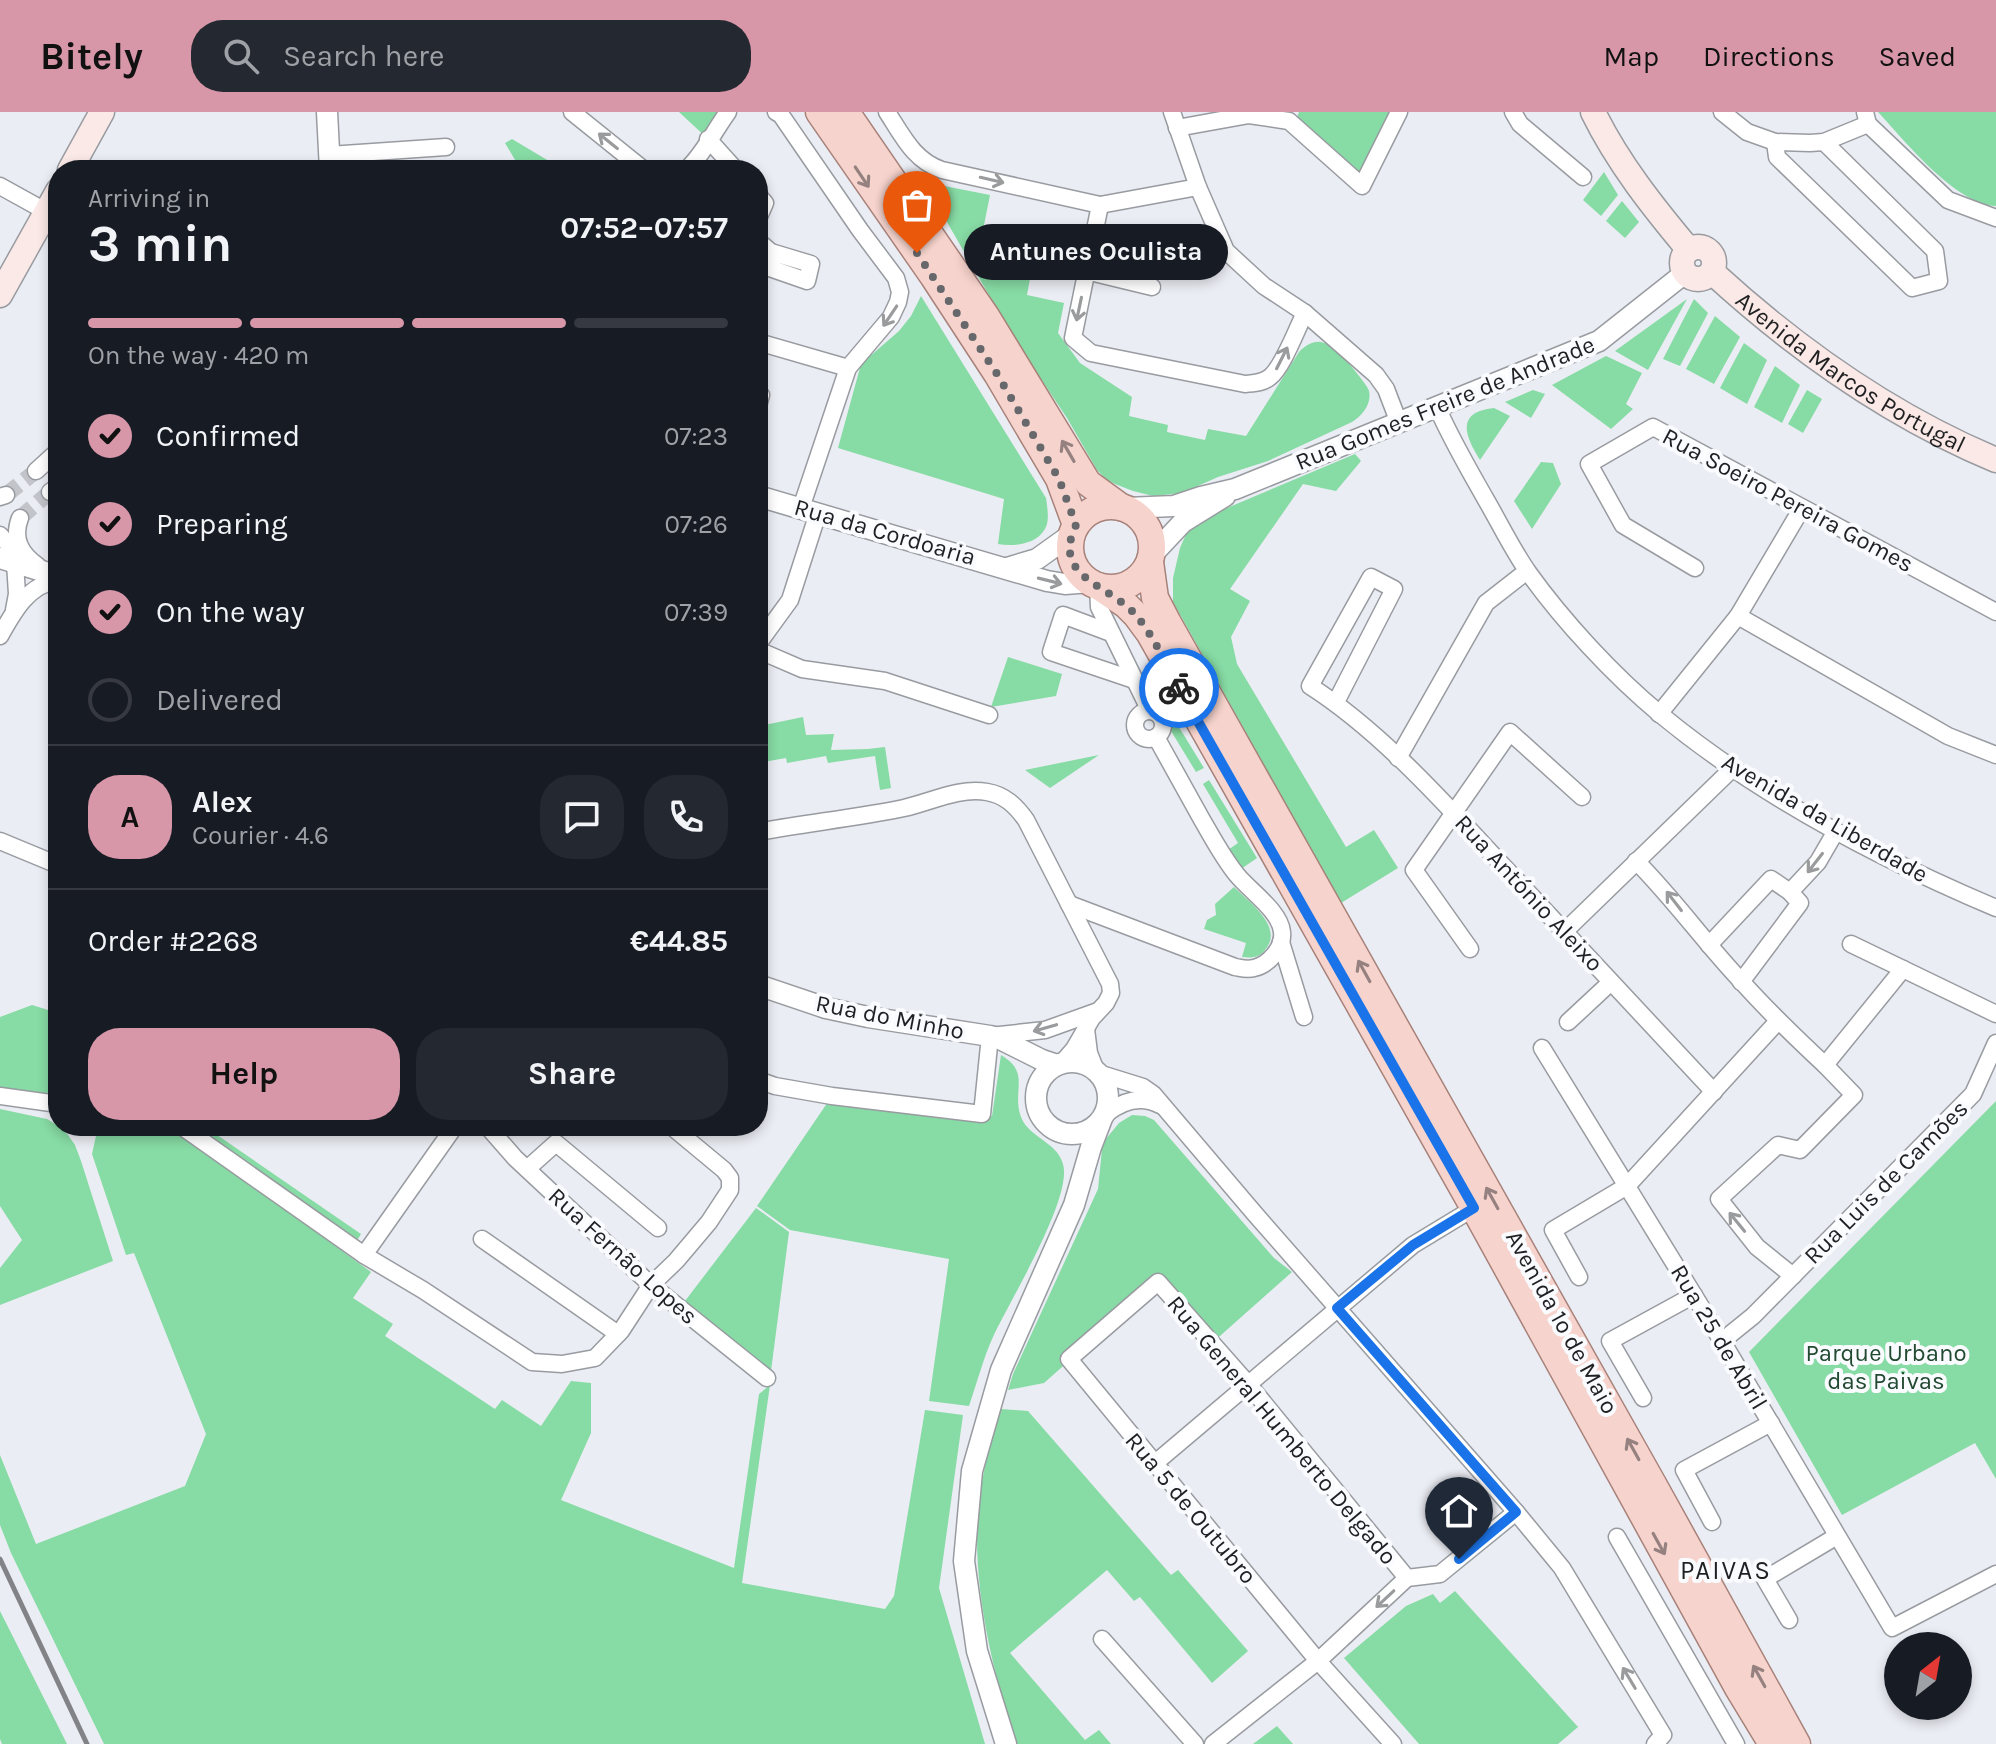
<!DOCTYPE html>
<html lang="en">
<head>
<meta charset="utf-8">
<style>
	body { margin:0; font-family:Karla,sans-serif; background:#242831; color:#f1f3f6; height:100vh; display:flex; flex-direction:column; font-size:30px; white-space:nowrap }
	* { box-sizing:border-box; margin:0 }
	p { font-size:26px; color:#9ea1a6 }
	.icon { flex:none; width:44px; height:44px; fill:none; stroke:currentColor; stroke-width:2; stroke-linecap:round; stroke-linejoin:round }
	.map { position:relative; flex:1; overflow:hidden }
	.sheet { position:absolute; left:48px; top:48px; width:720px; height:976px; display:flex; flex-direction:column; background:#171b24; border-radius:32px; box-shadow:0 4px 12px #0003 }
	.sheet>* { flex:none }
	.needle { width:52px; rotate:31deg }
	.tools { position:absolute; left:1884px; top:1520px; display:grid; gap:16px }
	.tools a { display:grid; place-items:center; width:88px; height:88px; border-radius:50%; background:#171b24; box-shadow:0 4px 12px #0003; font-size:40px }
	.pin { position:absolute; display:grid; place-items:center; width:68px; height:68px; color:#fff; margin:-82px -34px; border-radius:50% 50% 50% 0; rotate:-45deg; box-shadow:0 0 8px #0007 }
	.pin .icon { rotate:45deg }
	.courier { position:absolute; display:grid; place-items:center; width:80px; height:80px; margin:-40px; border:6px solid #1a73e8; border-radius:50%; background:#fff; color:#222; box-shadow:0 2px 10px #0007 }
	.bubble { position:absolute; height:56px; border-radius:28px; background:#171b24; box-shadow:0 4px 12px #0003; font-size:26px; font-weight:700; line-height:56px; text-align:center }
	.overview em { font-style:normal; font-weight:700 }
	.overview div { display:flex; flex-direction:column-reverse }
	.overview { display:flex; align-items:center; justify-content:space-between; height:136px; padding:0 40px }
	h1 { font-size:52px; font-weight:700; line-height:60px }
	.bar { display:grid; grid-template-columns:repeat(4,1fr); gap:12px 8px; align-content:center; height:96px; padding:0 40px }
	.bar i { height:10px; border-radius:6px; background:#363941 }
	.bar .active { background:#d797a9 }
	.bar p { grid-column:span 4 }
	.line { display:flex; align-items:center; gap:20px; padding:0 40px; border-top:2px solid #363941 }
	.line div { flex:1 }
	.round { display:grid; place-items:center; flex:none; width:84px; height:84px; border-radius:32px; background:#242831 }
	ol { padding:0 40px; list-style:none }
	li { display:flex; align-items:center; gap:24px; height:88px }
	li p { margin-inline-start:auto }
	li .icon { padding:8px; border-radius:50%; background:#d797a9; color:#111; stroke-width:4 }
	li:last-child { color:#9ea1a6 }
	li i { width:44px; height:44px; border:4px solid #363941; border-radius:50% }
	.primary-button { display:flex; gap:16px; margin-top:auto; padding:16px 40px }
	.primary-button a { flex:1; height:92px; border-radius:32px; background:#d797a9; color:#111; font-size:32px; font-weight:700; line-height:92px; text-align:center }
	.primary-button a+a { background:#242831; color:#f1f3f6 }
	header { display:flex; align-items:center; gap:48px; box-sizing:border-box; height:112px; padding:0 40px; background:#d797a9; color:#111 }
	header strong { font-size:38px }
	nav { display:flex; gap:44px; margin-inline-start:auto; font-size:28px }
	.search { width:560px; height:72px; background:#242831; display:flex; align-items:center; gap:20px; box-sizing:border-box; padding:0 28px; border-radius:32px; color:#9ea1a6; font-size:30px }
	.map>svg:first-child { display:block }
	.green { fill:#87dba4 }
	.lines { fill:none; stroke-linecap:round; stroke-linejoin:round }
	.minor-tunnel { stroke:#c2c4ca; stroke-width:16; stroke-dasharray:16 8; stroke-linecap:butt }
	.minor-casing { stroke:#989ba0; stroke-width:19 }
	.tertiary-casing { stroke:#989ba0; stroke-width:23 }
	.secondary-casing { stroke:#989ba0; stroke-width:27 }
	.primary-casing { stroke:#a7827a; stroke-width:29 }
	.minor { stroke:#fff; stroke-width:16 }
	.tertiary { stroke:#fff; stroke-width:20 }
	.secondary { stroke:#fae9e6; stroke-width:24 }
	.primary { stroke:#f6d3cc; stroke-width:26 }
	.rail { stroke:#818387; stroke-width:5 }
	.oneway { stroke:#9a9b9c }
	.oneway2 { stroke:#958280 }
	.done { stroke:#66686c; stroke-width:8; stroke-dasharray:0 14.4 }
	.route { stroke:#1a73e8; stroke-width:10 }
	.labels { text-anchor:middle; stroke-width:8; stroke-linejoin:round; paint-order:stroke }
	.street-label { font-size:24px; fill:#1f2022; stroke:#f9fbfe }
	.park-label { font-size:24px; fill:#224a31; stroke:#f9fbfe }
	.neighbourhood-label { font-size:26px; letter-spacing:2px; fill:#1f2022; stroke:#f9fbfe }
</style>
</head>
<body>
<header>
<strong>Bitely</strong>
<div class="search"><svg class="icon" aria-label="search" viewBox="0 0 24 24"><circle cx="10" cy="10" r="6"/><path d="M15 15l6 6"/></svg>Search here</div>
<nav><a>Map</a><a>Directions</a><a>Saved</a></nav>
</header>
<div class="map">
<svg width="1996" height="1632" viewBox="0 0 1996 1632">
	<rect width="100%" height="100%" fill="#ebedf4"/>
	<!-- green -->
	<g class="green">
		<polygon points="679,0 728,0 708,27"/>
		<polygon points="1299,0 1391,0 1361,66 1296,8"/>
		<path d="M1878,0H1996V94C1955,92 1905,29 1878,0Z"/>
		<polygon points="512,27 564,58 521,58 505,31"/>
		<polygon points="1604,60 1618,83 1601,104 1583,88"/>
		<path d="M924,70L990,83L982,123L1036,134L1027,183L1064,191L1058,221L1080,251L1132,285L1129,304L1168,313L1167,320L1205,328L1208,317L1246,324L1299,240C1305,234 1312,229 1321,230C1325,231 1331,233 1333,235C1339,239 1368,273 1369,279C1372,292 1362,304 1352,310L1268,349L1218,365L1182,381L1153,384L1133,379L1115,372L1106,367L1097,358L1067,306L1013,225Z"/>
		<polygon points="1622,89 1639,110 1625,126 1606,109"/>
		<path d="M921,184L1046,386C1047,394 1049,403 1047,412C1041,432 1015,435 998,432L1004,387L838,336L861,252L899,219L911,204Z"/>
		<polygon points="1687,187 1648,258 1615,239"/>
		<polygon points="1694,187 1708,201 1680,254 1663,247"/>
		<polygon points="1715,204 1740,225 1714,272 1686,257"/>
		<polygon points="1744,231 1767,248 1747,292 1720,276"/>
		<polygon points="1606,244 1642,261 1626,292 1633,297 1611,317 1552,273"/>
		<polygon points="1775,254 1800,273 1782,311 1754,295"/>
		<polygon points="1533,278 1545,282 1531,306 1505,290"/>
		<polygon points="1807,278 1822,287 1803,321 1788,312"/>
		<path d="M1494,296L1510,304L1480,348C1465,324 1455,300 1494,296Z"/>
		<polygon points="1355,342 1361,349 1336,379 1303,372 1230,477 1250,489 1231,525 1237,552 1346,735 1374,718 1398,756 1341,791 1173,490 1173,466 1180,436 1190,413 1227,396"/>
		<polygon points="1541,350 1553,351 1561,372 1532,417 1514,389"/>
		<polygon points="1008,545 1062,562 1056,584 991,595"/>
		<polygon points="1166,594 1204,656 1196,660 1171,619 1169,605 1163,598"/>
		<polygon points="803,605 806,623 834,622 831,638 868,637 885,635 891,676 880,678 875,644 828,651 826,644 787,651 786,646 758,651 758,608 760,614"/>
		<polygon points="1099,643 1050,676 1025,658"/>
		<polygon points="1209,668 1257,746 1241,757 1228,738 1238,731 1203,672"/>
		<path d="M1234,775C1248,789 1285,815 1265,838C1259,846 1251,846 1242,845L1246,831L1204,817L1207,808L1216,803L1215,792Z"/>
		<polygon points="32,893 58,901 58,990 0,981 0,905"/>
		<path d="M1001,943C1030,960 1013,977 1020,1002C1026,1025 1057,1029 1063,1052C1073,1086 1009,1190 993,1225C983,1247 977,1271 969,1294L929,1289L949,1147L790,1118L757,1094L832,984L992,1004Z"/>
		<polygon points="1996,989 1996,1367 1975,1331 1842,1403 1749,1240"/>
		<polygon points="0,997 47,1007 60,1015 68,1023 75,1033 81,1049 113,1149 0,1193 0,1156 22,1128 0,1094"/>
		<polygon points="1132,1003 1145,1004 1154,1008 1274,1146 1292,1160 1212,1231 1158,1170 1044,1271 1008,1278 1013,1262 1098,1077 1102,1037 1105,1028 1119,1011"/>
		<polygon points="106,1014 141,1014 178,1019 371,1160 353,1186 393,1212 385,1224 495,1297 502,1288 541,1314 571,1269 591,1271 591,1321 561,1388 734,1456 759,1282 770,1273 742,1471 885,1497 894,1484 925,1298 963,1303 939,1476 985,1632 104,1632 11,1441 0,1413 0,1343 36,1432 185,1374 206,1322 134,1141 126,1143 92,1042 96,1024"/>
		<polygon points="188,1014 204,1014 361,1122 355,1132"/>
		<polygon points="756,1096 789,1120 771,1259 685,1189"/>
		<path d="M1001,1297L1028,1299L1171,1463L1178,1458L1248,1539L1212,1571L1140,1485L1134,1489L1107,1458L1010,1541L1085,1628L1099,1618L1111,1632H1016C995,1565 977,1496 977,1425C977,1382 987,1338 1001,1297Z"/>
		<polygon points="1455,1479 1578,1615 1558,1632 1419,1632 1344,1546 1406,1494 1433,1482 1440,1491"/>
		<polygon points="0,1499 67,1632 2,1632 0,1627"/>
		<polygon points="1277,1614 1293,1632 1253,1632"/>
	</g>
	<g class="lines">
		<!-- minor-tunnel -->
		<g class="minor-tunnel">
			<polyline points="6,383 36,359"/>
			<polyline points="20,406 50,380"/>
		</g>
		<defs>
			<g id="minor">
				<polyline points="572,0 644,58"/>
				<polyline points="776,0 781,3 860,118 896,166 900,180 898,190 891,205 848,256 801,396"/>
				<path d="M887,0C902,23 914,49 942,58L1100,93L1198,75"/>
				<polyline points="1172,0 1198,75 1226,139 1264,174 1305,201 1376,263 1386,277 1399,311"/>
				<polyline points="1513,0 1520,12 1583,65"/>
				<polyline points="1722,0 1747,20 1775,30 1810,31 1824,30 1868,12"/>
				<polyline points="1865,0 1868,12 1948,88 1996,106"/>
				<polyline points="1177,16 1249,3 1289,9 1362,74 1399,0"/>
				<polyline points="708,27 736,58"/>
				<polyline points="1775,30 1777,45 1912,176 1939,169 1935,139 1824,30"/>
				<polyline points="329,43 446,35"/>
				<path d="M686,58C703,43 714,19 728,0"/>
				<polyline points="0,74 47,100"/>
				<polyline points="758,83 765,91 758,107"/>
				<path d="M1100,93L1073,226L1091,241L1245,272C1254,271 1263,271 1270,265C1283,255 1297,216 1305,201"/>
				<polyline points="758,129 771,140 811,152 807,169 758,152"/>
				<polyline points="1086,159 1152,175"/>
				<polyline points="758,230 848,256"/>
				<polyline points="758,294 761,283"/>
				<path d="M1437,295C1451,327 1468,356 1485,386C1499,410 1512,437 1528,460C1563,509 1614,564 1660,602C1758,683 1880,747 1996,796"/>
				<polyline points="36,359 58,339"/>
				<polyline points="50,380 58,374"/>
				<polyline points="0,385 6,383"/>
				<path d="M20,406C12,427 21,442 38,454"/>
				<polyline points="0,423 9,433 23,443"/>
				<polyline points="1695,456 1623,413 1589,352 1653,315 1996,500"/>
				<polyline points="1098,474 1099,495 1150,599"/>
				<polyline points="14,498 17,482 15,451"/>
				<polyline points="1738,504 1948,624 1996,643"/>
				<polyline points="1111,521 1063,503 1051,540 1134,568"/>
				<path d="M0,524C14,499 28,473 58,468"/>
				<polyline points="758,532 790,488 818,401"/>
				<polyline points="758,538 802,557 885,569 989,603"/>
				<path d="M1336,590L1394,477L1371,465L1310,574C1382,620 1448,695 1506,757C1575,831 1644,905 1714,980"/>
				<circle cx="1149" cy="613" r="14"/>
				<polyline points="1659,602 1738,504 1802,396"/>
				<polyline points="1398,646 1486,491 1527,459"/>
				<path d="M758,720C806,711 856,706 904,696C931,690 959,675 987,680C1005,683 1016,694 1026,708L1110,872L1111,881L1106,891L1092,906L1074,937L1061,952"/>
				<polyline points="0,729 58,753"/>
				<path d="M1636,749C1674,787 1705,831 1742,870C1768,899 1796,926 1825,953L1903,857L1996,902"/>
				<polyline points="1790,780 1818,750 1836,719"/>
				<path d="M1069,792L1235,855C1241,856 1247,858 1254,856C1268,853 1284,836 1282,820C1280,799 1250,779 1237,763C1223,746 1212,725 1201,706C1186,679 1171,652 1156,625"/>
				<polyline points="1564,820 1733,656"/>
				<polyline points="1281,830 1304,905"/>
				<polyline points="1851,832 1903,857"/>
				<polyline points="1709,833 1771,767 1790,780 1800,791 1741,870"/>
				<polyline points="1470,837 1414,758 1510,620 1582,685"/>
				<polyline points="1568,910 1611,870"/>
				<polyline points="1086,917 1089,941 1096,959"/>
				<polyline points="1542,936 1722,1229 1892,1516 1996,1462"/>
				<polyline points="1098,961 1143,975 1153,982 1255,1102 1516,1400 1562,1456 1663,1623 1655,1632"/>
				<polyline points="758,968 775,974 832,984 982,1002 990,924 1045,918 1098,899"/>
				<polyline points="0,984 58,992"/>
				<path d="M1106,1002C1122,989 1141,983 1160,993"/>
				<polyline points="181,1014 364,1143 423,1178 532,1250 562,1252 595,1246 621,1219 651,1173 676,1149 709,1110 730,1078 730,1066 724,1058 671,1014"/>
				<polyline points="487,1014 515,1046 651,1173 767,1266"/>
				<polyline points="527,1057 556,1031 658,1116"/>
				<polyline points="482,1127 618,1222"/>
				<polyline points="364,1143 455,1014"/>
				<polyline points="1793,1164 1757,1135 1719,1087 1778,1033 1800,1038 1854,983 1825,953"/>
				<polyline points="1579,1165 1553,1118 1627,1074 1778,909"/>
				<polyline points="1722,1229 1753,1204 1973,982 1996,931"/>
				<polyline points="1643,1286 1610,1229 1694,1183"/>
				<polyline points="1154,1352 1413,1133 1474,1096"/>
				<polyline points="1712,1410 1684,1358 1771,1311"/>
				<polyline points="1617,1425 1736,1632"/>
				<polyline points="1789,1508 1765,1467 1837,1424"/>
				<polyline points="1102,1527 1195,1632"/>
				<polyline points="1213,1632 1318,1549 1407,1466 1440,1462 1516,1400"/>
				<polyline points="1393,1632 1318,1549 1069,1247 1158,1170 1249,1273 1407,1466"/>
			</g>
			<g id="tertiary">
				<polyline points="327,0 330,58"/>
				<polyline points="758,384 1047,469 1065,472 1090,470"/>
				<polyline points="1126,396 1174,394 1201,385 1235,377 1599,229 1685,161"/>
				<polyline points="1152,443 1183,410 1225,384"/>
				<polyline points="0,446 58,464"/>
				<polyline points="1007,456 1037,447 1072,422"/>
				<polyline points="758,873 826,896 868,905 990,924 998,926 1042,948 1057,953"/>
				<circle cx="1072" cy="986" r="36"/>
				<polyline points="1006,1632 977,1539 964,1449 972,1359 1001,1258 1074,1093 1091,1035 1101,1009"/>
			</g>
			<g id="secondary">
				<path d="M1593,0C1618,51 1653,95 1689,138"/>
				<polyline points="70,58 102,0"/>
				<circle cx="1698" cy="151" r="16"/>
				<path id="s1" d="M1712,160C1796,237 1891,304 1996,348"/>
				<polyline points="0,183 58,79"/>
			</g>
			<g id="primary">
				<polyline points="819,0 933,164 997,262 1059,367 1076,413"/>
				<polyline points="846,0 986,204 1088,371 1121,395"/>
				<circle cx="1111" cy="435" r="41"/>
				<polyline points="1150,450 1155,486 1168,511 1653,1372 1797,1632"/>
				<polyline points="1098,474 1126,493 1136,503 1150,522 1474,1096 1738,1576 1772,1632"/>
			</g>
		</defs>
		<!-- minor casing -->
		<use href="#minor" class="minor-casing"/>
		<!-- tertiary casing -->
		<use href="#tertiary" class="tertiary-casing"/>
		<!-- secondary casing -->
		<use href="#secondary" class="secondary-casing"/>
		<!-- primary casing -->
		<use href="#primary" class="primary-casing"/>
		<!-- minor -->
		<use href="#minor" class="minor"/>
		<!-- tertiary -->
		<use href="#tertiary" class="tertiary"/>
		<!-- secondary -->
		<use href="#secondary" class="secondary"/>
		<!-- primary -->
		<use href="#primary" class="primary"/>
		<!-- rail -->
		<polyline class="rail" points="0,1447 87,1632"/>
	</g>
	<!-- one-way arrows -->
	<defs><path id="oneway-shaft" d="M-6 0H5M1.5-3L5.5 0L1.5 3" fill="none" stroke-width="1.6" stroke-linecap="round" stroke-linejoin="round" transform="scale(2)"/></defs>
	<g class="oneway">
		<use href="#oneway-shaft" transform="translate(608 29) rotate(-141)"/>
		<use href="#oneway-shaft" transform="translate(992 68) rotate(13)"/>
		<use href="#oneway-shaft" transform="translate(1079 197) rotate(102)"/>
		<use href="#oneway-shaft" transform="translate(890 204) rotate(124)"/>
		<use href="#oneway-shaft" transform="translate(1282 246) rotate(-63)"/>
		<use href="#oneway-shaft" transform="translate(1050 469) rotate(14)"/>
		<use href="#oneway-shaft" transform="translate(1815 751) rotate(128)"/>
		<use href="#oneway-shaft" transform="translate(1674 789) rotate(-128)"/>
		<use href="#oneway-shaft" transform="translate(1045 916) rotate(164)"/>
		<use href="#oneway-shaft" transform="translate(1737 1110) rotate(-129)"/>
		<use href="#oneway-shaft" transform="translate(1385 1487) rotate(137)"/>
		<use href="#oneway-shaft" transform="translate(1629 1566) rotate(-121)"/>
	</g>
	<g class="oneway2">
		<use href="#oneway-shaft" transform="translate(862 65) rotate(56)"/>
		<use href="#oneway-shaft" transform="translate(1068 339) rotate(-120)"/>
		<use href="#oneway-shaft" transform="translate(1364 859) rotate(-119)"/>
		<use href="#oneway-shaft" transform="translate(1492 1086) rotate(-119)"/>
		<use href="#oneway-shaft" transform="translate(1633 1337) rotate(-119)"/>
		<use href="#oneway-shaft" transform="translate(1659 1432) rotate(61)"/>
		<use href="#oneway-shaft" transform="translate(1759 1564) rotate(-119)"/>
	</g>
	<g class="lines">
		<!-- done -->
		<path class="done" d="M917,141L997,262L1059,367L1076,413C1051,465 1107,472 1134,501C1153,522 1165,551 1179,576"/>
		<!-- route -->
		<polyline class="route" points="1179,576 1474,1096 1413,1133 1337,1196 1516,1400 1459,1447"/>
	</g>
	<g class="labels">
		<!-- street labels -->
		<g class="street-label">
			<text dy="8" stroke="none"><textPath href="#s1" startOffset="172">Avenida Marcos Portugal</textPath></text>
			<text transform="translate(1445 291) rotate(-22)" y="8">Rua Gomes Freire de Andrade</text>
			<text transform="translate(1788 388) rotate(28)" y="8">Rua Soeiro Pereira Gomes</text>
			<text transform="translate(885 420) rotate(16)" y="8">Rua da Cordoaria</text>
			<text transform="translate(1825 706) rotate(30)" y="8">Avenida da Liberdade</text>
			<text transform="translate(1529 781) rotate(47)" y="8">Rua António Aleixo</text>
			<text transform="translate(890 905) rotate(11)" y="8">Rua do Minho</text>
			<text transform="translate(1886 1070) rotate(-45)" y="8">Rua Luis de Camões</text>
			<text transform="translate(623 1144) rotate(42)" y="8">Rua Fernão Lopes</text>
			<text transform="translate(1562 1210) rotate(61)" y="8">Avenida 1º de Maio</text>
			<text transform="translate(1719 1225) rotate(59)" y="8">Rua 25 de Abril</text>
			<text transform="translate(1282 1318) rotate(50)" y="8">Rua General Humberto Delgado</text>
			<text transform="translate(1191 1396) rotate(50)" y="8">Rua 5 de Outubro</text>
		</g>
		<!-- park labels -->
		<g class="park-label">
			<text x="1886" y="1249">Parque Urbano<tspan x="1886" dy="28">das Paivas</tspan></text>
		</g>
		<!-- neighbourhood labels -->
		<g class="neighbourhood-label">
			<text x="1726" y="1467">PAIVAS</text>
		</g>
	</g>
</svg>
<div class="tools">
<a><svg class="needle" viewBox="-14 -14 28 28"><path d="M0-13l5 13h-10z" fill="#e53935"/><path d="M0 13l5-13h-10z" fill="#9ea1a6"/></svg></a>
</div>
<div class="pin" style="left:917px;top:141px;background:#ea580c"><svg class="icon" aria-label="bag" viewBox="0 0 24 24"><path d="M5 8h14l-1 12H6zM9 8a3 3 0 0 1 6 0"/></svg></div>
<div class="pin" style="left:1459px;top:1447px;background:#1f2937"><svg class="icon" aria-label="home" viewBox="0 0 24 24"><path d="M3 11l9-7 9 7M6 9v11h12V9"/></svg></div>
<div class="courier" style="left:1179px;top:576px"><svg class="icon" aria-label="bike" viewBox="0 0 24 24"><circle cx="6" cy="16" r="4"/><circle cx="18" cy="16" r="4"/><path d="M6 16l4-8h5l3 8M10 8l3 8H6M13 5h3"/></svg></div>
<div class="bubble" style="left:964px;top:112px;width:264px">Antunes Oculista</div>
<section class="sheet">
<div class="overview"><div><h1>3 min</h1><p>Arriving in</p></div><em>07:52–07:57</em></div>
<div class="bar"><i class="active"></i><i class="active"></i><i class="active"></i><i></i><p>On the way · 420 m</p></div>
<ol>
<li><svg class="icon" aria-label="check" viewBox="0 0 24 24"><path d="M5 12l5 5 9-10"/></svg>Confirmed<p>07:23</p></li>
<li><svg class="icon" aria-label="check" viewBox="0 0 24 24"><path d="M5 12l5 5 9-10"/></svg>Preparing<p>07:26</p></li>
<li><svg class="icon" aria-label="check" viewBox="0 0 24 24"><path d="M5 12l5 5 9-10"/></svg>On the way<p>07:39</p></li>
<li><i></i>Delivered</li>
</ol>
<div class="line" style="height:144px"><b class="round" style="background:#d797a9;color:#111">A</b><div><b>Alex</b><p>Courier · 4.6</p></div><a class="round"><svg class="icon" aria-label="chat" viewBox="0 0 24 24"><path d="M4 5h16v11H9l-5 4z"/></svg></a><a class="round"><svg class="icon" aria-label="phone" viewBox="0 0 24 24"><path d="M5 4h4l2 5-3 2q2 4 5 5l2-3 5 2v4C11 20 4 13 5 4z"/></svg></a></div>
<div class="line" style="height:104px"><div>Order #2268</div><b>€44.85</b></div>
<div class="primary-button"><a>Help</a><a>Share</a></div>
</section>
</div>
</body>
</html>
